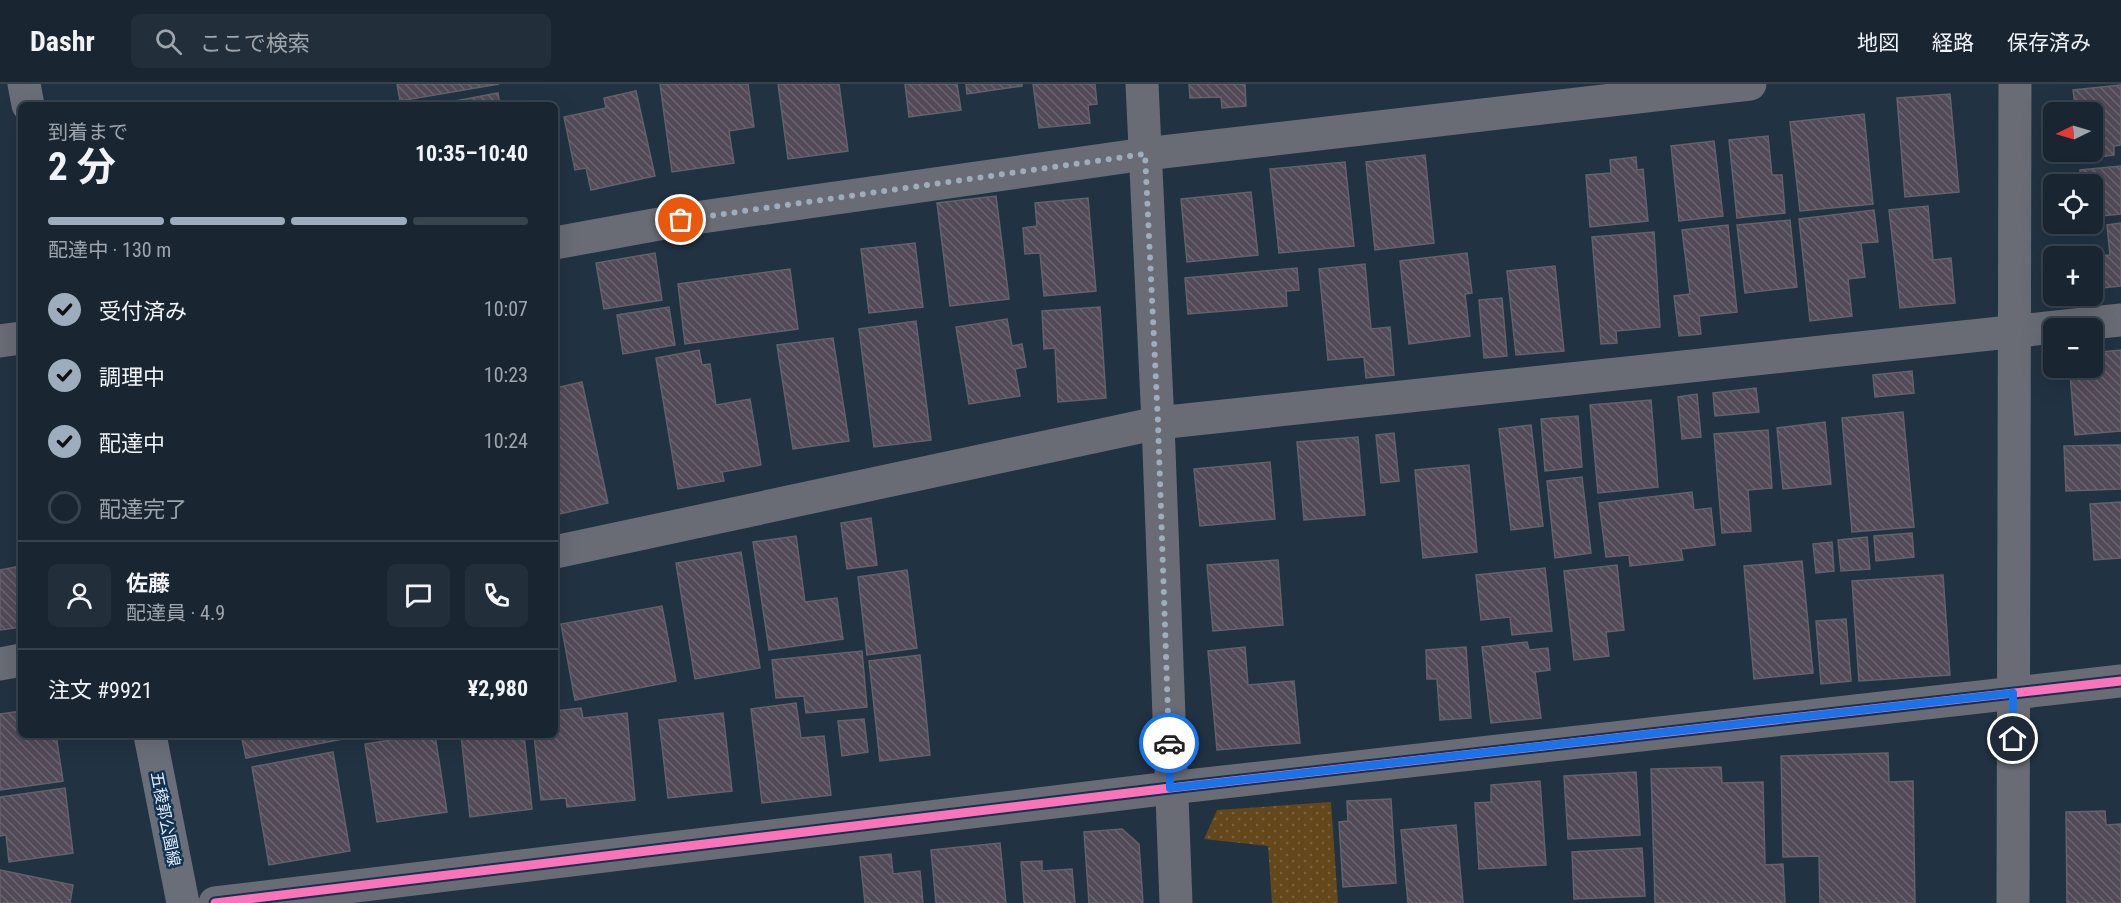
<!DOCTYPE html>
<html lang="ja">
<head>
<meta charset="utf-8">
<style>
	body { margin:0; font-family:"Roboto Condensed","Noto Sans JP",sans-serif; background:#222e3a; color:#f1f3f6; height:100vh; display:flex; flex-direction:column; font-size:22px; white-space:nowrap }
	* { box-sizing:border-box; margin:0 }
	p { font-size:20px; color:#9fa5ac }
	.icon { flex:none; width:33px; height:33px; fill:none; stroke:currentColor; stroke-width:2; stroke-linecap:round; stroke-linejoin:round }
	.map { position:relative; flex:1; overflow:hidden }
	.drawer { position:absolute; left:18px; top:18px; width:540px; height:636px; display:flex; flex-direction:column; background:#192632; border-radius:9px; box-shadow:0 6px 24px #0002,0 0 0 2px #37434d }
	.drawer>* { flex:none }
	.needle { width:39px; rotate:265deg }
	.buttons { position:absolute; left:2043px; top:18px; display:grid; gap:12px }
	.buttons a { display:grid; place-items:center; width:60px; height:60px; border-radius:9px; background:#192632; box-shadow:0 6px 24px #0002,0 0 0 2px #37434d; font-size:30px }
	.pin { position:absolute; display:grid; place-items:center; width:51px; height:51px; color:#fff; margin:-26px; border:3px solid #fff; border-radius:50%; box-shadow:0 2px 6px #0007 }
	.courier { position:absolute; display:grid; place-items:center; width:60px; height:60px; margin:-30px; border:4px solid #1a73e8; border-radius:50%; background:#fff; color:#222; box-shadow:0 2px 8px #0007 }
	.headline em { font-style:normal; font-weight:700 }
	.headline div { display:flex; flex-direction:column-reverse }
	.headline { display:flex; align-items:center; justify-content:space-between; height:102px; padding:0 30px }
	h1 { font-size:39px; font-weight:700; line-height:45px }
	.bar { display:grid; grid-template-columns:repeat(4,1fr); gap:9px 6px; align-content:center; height:72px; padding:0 30px }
	.bar i { height:8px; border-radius:4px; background:#37434d }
	.bar .on { background:#9dadbd }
	.bar p { grid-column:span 4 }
	.line { display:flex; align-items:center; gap:15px; padding:0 30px; border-top:2px solid #37434d }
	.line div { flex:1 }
	.round { display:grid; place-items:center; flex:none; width:63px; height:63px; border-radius:9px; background:#222e3a }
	ol { padding:0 30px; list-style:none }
	li { display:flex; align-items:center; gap:18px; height:66px }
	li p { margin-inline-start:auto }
	li .icon { padding:6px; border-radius:50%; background:#9dadbd; color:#111; stroke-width:4 }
	li:last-child { color:#9fa5ac }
	li i { width:33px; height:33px; border:3px solid #37434d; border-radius:50% }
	header { display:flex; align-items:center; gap:36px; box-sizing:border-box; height:84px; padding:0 30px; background:#192632; border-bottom:2px solid #37434d }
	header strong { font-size:28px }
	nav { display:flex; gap:33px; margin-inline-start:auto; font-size:21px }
	.search { width:420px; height:54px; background:#222e3a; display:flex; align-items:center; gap:15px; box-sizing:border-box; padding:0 21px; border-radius:9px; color:#9fa5ac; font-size:22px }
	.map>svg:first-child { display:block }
	.park { fill:url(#park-dots) }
	.building { fill:url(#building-back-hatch); stroke:#636169; stroke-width:1.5 }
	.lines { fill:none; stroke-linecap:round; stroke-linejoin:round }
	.minor { stroke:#696c75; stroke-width:33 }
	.tertiary { stroke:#696c75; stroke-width:33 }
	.secondary { stroke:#6a6e79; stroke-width:33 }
	.cycleway-casing { stroke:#133250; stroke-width:13 }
	.cycleway { stroke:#fb73b8; stroke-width:9 }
	.done { stroke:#9dadbd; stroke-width:6; stroke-dasharray:0 10.8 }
	.route { stroke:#1a73e8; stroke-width:8 }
	.labels { text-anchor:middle; stroke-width:5; stroke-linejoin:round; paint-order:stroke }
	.street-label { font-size:16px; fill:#e0efff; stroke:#133250 }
</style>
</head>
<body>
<header>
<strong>Dashr</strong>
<div class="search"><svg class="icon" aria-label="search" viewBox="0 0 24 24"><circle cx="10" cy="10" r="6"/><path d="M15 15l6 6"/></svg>ここで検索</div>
<nav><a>地図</a><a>経路</a><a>保存済み</a></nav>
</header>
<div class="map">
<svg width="2121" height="819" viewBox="0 0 2121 819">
	<defs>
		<pattern id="park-dots" width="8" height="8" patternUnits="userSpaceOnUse" patternTransform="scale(1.5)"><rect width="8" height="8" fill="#65471c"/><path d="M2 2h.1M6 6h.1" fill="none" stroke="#7b623e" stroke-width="1.8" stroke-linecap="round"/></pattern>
		<pattern id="building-back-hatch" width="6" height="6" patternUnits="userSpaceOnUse" patternTransform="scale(1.5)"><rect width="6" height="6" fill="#524a57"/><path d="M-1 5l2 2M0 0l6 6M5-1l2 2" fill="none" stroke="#6b6470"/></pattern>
	</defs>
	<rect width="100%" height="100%" fill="#213242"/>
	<!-- park -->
	<polygon class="park" points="1331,718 1338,819 1272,819 1268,762 1204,755 1217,726"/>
	<!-- building -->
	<g class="building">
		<polygon points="397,0 499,0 400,17"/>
		<polygon points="660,0 748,0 754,43 729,47 734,79 672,88"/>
		<polygon points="778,0 839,0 848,67 788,75"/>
		<polygon points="905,0 957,0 961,26 909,33"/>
		<polygon points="966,0 1022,0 1022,2 967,10"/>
		<polygon points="1033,0 1095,0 1097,20 1088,21 1090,39 1039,44"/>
		<polygon points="1189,0 1245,0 1246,22 1222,24 1221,13 1190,14"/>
		<polygon points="2121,1 2121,61 2114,62 2114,71 2080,75 2080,68 2092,68 2092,28 2076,28 2073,6"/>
		<polygon points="636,7 655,92 591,106 586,84 575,86 564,33 606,24 604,14"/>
		<polygon points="498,9 500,21 444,21 444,19"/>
		<polygon points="1950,10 1959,108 1905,113 1897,14"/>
		<polygon points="1864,30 1873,120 1800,127 1790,38"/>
		<polygon points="1768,52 1772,91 1782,91 1785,129 1737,134 1729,56"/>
		<polygon points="1714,57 1723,132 1679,137 1671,62"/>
		<polygon points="1425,71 1434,159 1375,166 1366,78"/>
		<polygon points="1636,73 1637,86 1643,85 1648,137 1590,143 1586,91 1611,89 1610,76"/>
		<polygon points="1345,78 1354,162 1279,169 1270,85"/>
		<polygon points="2121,82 2121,130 2092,133 2092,100 2082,100 2080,86"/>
		<polygon points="1251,108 1258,171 1187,178 1181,115"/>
		<polygon points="996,112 1009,215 950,222 937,119"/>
		<polygon points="1088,114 1096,207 1044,212 1040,169 1025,170 1023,144 1037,142 1035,119"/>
		<polygon points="1928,122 1933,176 1951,174 1955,219 1900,224 1889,126"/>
		<polygon points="1874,126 1878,158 1861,159 1865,193 1848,195 1852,232 1810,237 1799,135"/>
		<polygon points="1790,136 1797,203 1745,209 1737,141"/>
		<polygon points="2121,139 2121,202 2092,205 2092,172 2089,172 2110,171 2107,141"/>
		<polygon points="1728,141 1737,228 1699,232 1701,250 1679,252 1674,212 1690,210 1682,146"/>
		<polygon points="1654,148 1660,243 1616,247 1617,259 1601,260 1592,153"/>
		<polygon points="915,159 923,223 869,229 861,165"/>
		<polygon points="655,169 662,216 604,225 596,179"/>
		<polygon points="1467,169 1472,209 1465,210 1470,252 1409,260 1400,177"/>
		<polygon points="1365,180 1371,245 1390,243 1394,291 1366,294 1364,273 1328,276 1319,185"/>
		<polygon points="1555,182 1564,267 1516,271 1507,187"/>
		<polygon points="1297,184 1299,206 1286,207 1287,222 1188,230 1185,194"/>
		<polygon points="790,185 798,245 685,260 678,200"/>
		<polygon points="1502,214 1507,272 1484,274 1479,216"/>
		<polygon points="669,223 675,261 623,270 617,231"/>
		<polygon points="1100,223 1106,314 1058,318 1055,264 1044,265 1042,227"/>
		<polygon points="1007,235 1012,262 1022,260 1026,283 1015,285 1020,312 969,320 956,243"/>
		<polygon points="916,237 931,356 874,363 859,245"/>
		<polygon points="833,254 849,357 793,365 777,261"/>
		<polygon points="699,266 702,281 710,280 716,321 750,315 761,381 722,388 724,397 678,405 656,274"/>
		<polygon points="2121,266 2121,347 2075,351 2070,290 2079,289 2078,284 2092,284 2092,269"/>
		<polygon points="1912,287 1914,309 1875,313 1873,291"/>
		<polygon points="582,298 608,419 555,431 555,304"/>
		<polygon points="1756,304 1759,328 1715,332 1713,309"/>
		<polygon points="1697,310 1701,353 1682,355 1678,313"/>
		<polygon points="1651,316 1658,403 1598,409 1590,321"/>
		<polygon points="1903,328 1914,443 1852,448 1842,334"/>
		<polygon points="1578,332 1582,383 1545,387 1541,335"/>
		<polygon points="1825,338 1831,400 1783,405 1777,344"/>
		<polygon points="1531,341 1543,442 1511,446 1499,345"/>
		<polygon points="1768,346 1772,404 1748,406 1751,447 1722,449 1714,350"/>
		<polygon points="1394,349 1399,397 1381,399 1376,351"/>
		<polygon points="1358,353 1365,431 1304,436 1297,358"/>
		<polygon points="2121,361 2121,405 2066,407 2064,362"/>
		<polygon points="1270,378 1275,435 1200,442 1194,385"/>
		<polygon points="1469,381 1477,468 1423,474 1415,386"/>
		<polygon points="1582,393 1591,469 1555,474 1547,397"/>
		<polygon points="1692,408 1694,426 1711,424 1715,461 1681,465 1683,476 1630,482 1629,471 1606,473 1599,419"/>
		<polygon points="2121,418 2121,474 2094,476 2090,420"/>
		<polygon points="871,434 877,481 847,485 841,439"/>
		<polygon points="1912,449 1914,473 1876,477 1874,452"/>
		<polygon points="796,452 805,518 837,514 843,555 769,566 753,458"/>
		<polygon points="1867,453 1870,485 1841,487 1838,456"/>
		<polygon points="1832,458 1834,487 1816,489 1813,460"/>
		<polygon points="741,468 760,584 695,595 676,479"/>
		<polygon points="1278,476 1283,541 1213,547 1207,481"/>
		<polygon points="1802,477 1813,589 1754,595 1744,482"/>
		<polygon points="1617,481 1624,546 1606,548 1609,572 1574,576 1564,487"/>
		<polygon points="21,482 21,543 0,546 0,486"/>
		<polygon points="1545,484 1552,547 1512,551 1510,533 1481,536 1476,491"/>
		<polygon points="907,486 917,564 867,571 858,493"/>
		<polygon points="1943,491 1950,591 1859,597 1852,497"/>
		<polygon points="662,522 676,597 575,616 561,540"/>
		<polygon points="1846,535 1851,597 1821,600 1816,537"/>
		<polygon points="1527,558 1529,566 1548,564 1550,586 1535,588 1541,634 1491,639 1482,563"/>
		<polygon points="1245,563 1248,601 1294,597 1300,659 1217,666 1208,567"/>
		<polygon points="1466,563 1471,634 1440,636 1437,595 1427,595 1426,566"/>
		<polygon points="862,567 867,623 806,629 804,612 776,614 772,576"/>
		<polygon points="920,571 930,671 880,677 869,577"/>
		<polygon points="796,619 801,654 824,652 831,711 762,719 751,625"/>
		<polygon points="581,624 583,634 627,629 635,716 567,723 566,714 541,716 534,651 555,651 555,627"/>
		<polygon points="21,627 21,651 56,651 63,697 0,706 0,630"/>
		<polygon points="723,629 732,707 668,714 659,636"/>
		<polygon points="864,635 868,668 842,672 838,637"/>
		<polygon points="241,651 363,651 246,674"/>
		<polygon points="420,651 435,651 447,728 377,738 365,660"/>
		<polygon points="461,651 524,651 532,725 470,733"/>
		<polygon points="333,668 350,767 269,781 252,683"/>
		<polygon points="1888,669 1889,698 1913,697 1915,819 1820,819 1819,772 1783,773 1781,672"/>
		<polygon points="1721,683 1722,699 1763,698 1765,781 1783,780 1785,819 1655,819 1651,685"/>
		<polygon points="1636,688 1640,751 1568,755 1564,692"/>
		<polygon points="1540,697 1546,781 1479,785 1475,719 1491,718 1491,701"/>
		<polygon points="65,704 73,769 9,778 6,751 0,752 0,713"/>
		<polygon points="1391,715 1396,799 1343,803 1339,738 1348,737 1347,717"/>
		<polygon points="2105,727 2106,741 2121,740 2121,819 2067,819 2066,728"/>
		<polygon points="1456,741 1463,818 1408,819 1401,746"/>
		<polygon points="1122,745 1139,760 1143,819 1089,819 1084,748"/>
		<polygon points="1000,759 1006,819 936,819 931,766"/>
		<polygon points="1642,764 1645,812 1574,815 1572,768"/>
		<polygon points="891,770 893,790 920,787 923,819 865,819 860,773"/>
		<polygon points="1042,777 1042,787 1072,785 1075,819 1024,819 1021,778"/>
		<polygon points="0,786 73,801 70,819 0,819"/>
	</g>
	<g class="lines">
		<!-- minor -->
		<g class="minor">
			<polyline points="1142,0 1158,339 1176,819"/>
			<polyline points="555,159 681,136 1145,70 1750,0"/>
			<polyline points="0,257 21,254"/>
			<polyline points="555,468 1158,339 2121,236"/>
			<polyline points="0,580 21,576"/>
			<polyline points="215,819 1170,704 2121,597"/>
		</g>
		<!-- tertiary -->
		<polyline class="tertiary" points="2013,819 2015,0"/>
		<!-- secondary -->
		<g class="secondary">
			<polyline points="24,0 28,21"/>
			<polyline points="150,651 183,819"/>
		</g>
		<defs>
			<polyline id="cycleway" points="215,819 1170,704 2121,597"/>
		</defs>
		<!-- cycleway casing -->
		<use href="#cycleway" class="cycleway-casing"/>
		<!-- cycleway -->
		<use href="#cycleway" class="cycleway"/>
	</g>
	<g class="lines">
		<!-- done -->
		<polyline class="done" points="681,136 1145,70 1158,339 1169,659"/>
		<!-- route -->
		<polyline class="route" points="1169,659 1170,704 2013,609 2013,655"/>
	</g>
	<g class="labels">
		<!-- street labels -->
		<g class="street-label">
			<text transform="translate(166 735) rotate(79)" y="6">五稜郭公園線</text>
		</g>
	</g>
</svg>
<div class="buttons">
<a><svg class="needle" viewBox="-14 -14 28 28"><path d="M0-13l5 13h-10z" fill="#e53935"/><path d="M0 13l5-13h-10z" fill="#9fa5ac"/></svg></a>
<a><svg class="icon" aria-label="locate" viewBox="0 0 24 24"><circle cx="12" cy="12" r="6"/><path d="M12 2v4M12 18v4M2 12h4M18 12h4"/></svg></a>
<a>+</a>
<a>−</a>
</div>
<div class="pin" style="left:681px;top:136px;background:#ea580c"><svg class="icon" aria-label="bag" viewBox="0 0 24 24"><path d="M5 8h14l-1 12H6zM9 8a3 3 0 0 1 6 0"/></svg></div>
<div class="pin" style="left:2013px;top:655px;background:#1f2937"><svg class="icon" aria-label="home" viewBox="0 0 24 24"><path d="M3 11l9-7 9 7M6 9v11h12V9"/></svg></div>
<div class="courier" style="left:1169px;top:659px"><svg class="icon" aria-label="car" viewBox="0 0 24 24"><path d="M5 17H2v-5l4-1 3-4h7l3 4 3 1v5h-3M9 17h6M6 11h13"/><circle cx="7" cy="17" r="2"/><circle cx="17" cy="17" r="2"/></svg></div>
<section class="drawer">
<div class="headline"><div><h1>2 分</h1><p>到着まで</p></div><em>10:35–10:40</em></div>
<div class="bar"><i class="on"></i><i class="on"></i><i class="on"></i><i></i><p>配達中 · 130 m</p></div>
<ol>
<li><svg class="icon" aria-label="check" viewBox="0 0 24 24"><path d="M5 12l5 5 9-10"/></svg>受付済み<p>10:07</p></li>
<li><svg class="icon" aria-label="check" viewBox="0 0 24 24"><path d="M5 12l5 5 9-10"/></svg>調理中<p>10:23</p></li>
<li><svg class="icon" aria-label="check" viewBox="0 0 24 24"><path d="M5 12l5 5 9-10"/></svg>配達中<p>10:24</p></li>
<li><i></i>配達完了</li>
</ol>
<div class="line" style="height:108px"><a class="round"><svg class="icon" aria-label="person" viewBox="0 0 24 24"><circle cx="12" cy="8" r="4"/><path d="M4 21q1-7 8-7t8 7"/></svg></a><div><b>佐藤</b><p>配達員 · 4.9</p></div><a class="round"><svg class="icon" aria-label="chat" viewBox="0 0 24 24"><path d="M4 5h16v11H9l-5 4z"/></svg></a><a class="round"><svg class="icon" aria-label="phone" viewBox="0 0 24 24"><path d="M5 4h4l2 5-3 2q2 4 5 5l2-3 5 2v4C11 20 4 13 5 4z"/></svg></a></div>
<div class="line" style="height:78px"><div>注文 #9921</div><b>¥2,980</b></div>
</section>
</div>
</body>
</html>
